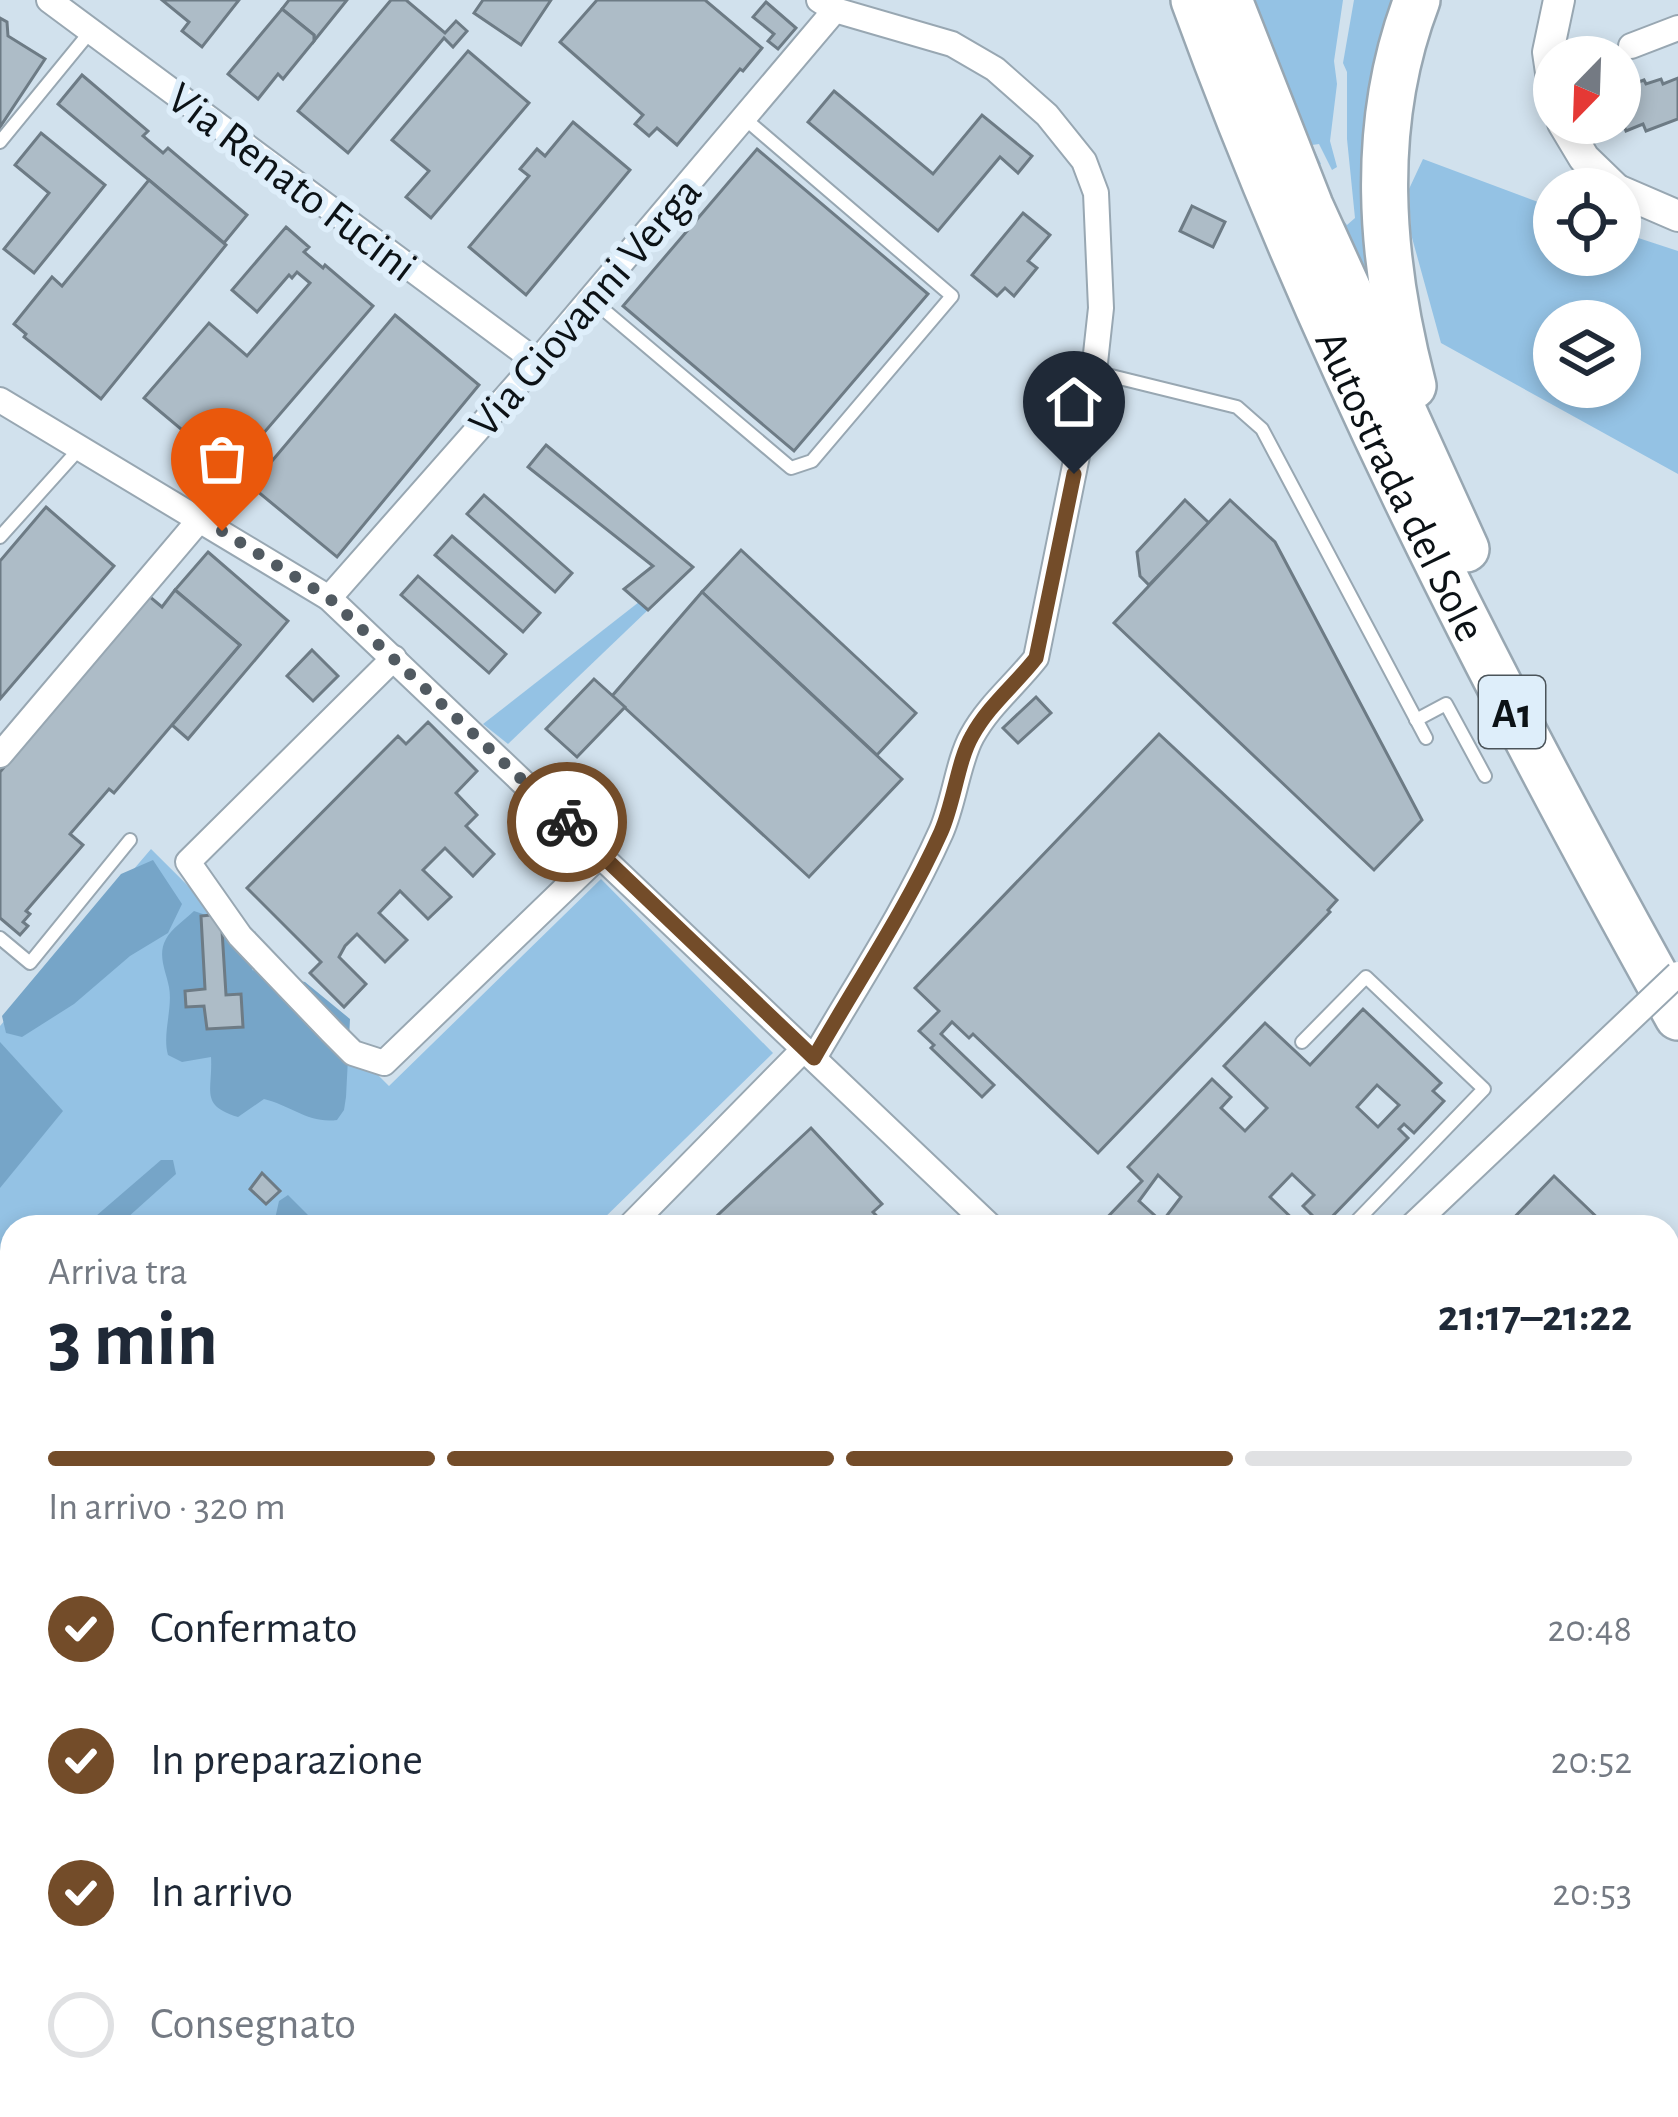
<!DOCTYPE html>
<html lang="it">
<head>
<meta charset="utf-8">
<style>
	body { margin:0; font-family:"Alegreya Sans",sans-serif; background:#f6f6f7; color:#1f2937; height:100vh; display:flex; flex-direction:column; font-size:45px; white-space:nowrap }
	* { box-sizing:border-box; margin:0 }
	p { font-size:39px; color:#747a83 }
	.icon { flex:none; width:66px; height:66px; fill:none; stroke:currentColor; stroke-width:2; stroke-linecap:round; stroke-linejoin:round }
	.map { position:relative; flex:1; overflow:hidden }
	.drawer { position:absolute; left:0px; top:1215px; width:1680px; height:903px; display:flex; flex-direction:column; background:#fff; border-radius:36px 36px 0 0; box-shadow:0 6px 18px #0003 }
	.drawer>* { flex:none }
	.needle { width:78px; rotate:203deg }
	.controls { position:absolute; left:1533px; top:36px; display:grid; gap:24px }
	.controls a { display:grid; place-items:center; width:108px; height:108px; border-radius:50%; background:#fff; box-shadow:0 6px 18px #0003; font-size:60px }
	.pin { position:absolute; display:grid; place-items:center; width:102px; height:102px; color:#fff; margin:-123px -51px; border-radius:50% 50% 50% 0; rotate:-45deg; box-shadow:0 0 12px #0007 }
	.pin .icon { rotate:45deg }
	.courier { position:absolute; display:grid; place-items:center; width:120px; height:120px; margin:-60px; border:9px solid #734c29; border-radius:50%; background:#fff; color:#222; box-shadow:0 3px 15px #0007 }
	.headline em { font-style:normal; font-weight:700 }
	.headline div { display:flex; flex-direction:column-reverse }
	.headline { display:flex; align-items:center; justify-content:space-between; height:204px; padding:0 48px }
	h1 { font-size:78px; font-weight:700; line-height:90px }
	.bar { display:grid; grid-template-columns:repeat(4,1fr); gap:18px 12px; align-content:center; height:144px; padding:0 48px }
	.bar i { height:15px; border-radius:9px; background:#e0e1e3 }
	.bar .selected { background:#734c29 }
	.bar p { grid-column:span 4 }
	ol { padding:0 48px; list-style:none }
	li { display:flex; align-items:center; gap:36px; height:132px }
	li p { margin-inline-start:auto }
	li .icon { padding:12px; border-radius:50%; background:#734c29; color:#fff; stroke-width:4 }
	li:last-child { color:#747a83 }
	li i { width:66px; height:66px; border:6px solid #e0e1e3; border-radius:50% }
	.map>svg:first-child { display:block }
	.green { fill:#94c2e4; fill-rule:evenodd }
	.forest { fill:#76a5c8 }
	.building { fill:#adbcc7; stroke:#6d7b85; stroke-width:3; fill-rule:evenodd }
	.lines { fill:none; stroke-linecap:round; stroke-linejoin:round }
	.service-casing { stroke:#98a7b2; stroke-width:16 }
	.minor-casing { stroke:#98a7b2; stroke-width:28 }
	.tertiary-casing { stroke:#98a7b2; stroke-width:34 }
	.motorway-casing { stroke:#98a7b2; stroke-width:50 }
	.service { stroke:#fff; stroke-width:12 }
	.minor { stroke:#fff; stroke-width:24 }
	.tertiary { stroke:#fff; stroke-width:30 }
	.motorway { stroke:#fff; stroke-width:45 }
	.minor-bridge-casing { stroke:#98a7b2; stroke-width:28; stroke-linecap:butt }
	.minor-bridge { stroke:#fff; stroke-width:24 }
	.done { stroke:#515a61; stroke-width:12; stroke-dasharray:0 21.6 }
	.route { stroke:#734c29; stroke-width:15 }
	.labels { text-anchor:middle; stroke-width:12; stroke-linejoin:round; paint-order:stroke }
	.shield { fill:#deeefa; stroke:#4b545a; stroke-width:3 }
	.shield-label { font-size:42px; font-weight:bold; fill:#0c1216 }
	.street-label { font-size:45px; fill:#0c1216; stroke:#deeefa }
</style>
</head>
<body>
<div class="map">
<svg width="1678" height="2117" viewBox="0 0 1678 2117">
	<rect width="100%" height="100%" fill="#d1e1ed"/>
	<!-- green -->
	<g class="green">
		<polygon points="1249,0 1343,0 1334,61 1337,84 1330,141 1337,167 1332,170 1319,144 1312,145 1321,164 1314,167"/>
		<polygon points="1354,0 1405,0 1369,269 1360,273 1328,201 1347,225 1355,218 1347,139 1347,72 1343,63"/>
		<path d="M1423,159L1554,208V255H1620V232L1678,251V474L1441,343L1411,234L1409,189ZM1620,321V387H1554V321Z"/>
		<polygon points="639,602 648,610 508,744 483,724"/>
		<polygon points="151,849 389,1086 601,879 773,1053 595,1227 12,1227 12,2104 0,2094 0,1026"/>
		<polygon points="15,2106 882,2106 870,2117 28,2117"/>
	</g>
	<!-- forest -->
	<g class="forest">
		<polygon points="153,860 182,904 168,933 130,956 74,1004 22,1037 6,1033 2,1016 121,874"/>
		<path d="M194,911L256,932L252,970L305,982L350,1019L346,1097L344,1110L337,1120C309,1124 290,1105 264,1099L238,1117C199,1105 213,1091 211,1057L182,1062L168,1055C162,1034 173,1009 169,987C166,971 157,955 166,939C171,929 186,919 194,911Z"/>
		<polygon points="0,1042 63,1111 0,1188"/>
		<polygon points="161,1160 173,1160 176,1174 117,1227 94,1227 96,1216"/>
		<polygon points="288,1195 318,1225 321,1227 287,1227 275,1219 279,1201"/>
		<polygon points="0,1825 12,1836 12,1979 0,1967"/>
		<polygon points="138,2106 276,2106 286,2117 148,2117"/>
	</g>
	<!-- building -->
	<g class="building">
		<polygon points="162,0 239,0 202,47 182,31 189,22"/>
		<polygon points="289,0 347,0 314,41 314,35 282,9"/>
		<polygon points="391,0 406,0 445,33 456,21 467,31 453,47 444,38 348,153 298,111"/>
		<polygon points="483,0 551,0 521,45 474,13"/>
		<polygon points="597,0 705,0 762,48 743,71 740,69 677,145 657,128 649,136 635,124 643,115 560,42"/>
		<polygon points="766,2 796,28 778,49 768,41 774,34 753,17"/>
		<polygon points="282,9 314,35 314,41 283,79 278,74 258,99 228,74"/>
		<polygon points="0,18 7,22 8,36 45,59 0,127"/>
		<polygon points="468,51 529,103 431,218 406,197 429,171 392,140"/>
		<polygon points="82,75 148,131 143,136 163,153 168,148 247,215 224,243 58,104"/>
		<polygon points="1678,78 1678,119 1646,131 1643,124 1626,131 1620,115 1620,89 1644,80 1646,84 1661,79 1663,84"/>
		<polygon points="834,91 933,174 982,115 1032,156 1018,173 1000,157 938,231 808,122"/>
		<polygon points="573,122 630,170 526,295 469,247 529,176 520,169 537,149 545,156"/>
		<polygon points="41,133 105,185 34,273 4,249 49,193 15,165"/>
		<polygon points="757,149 928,294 794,451 623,306"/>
		<polygon points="149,180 226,245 101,399 24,337 26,334 14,324 52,277 62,286"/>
		<polygon points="1192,206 1225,222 1213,247 1180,231"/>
		<polygon points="1023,213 1050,235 1028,261 1037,268 1014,296 1005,288 997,296 972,275"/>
		<polygon points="286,227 309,247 304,252 323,268 325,265 373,306 231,471 144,398 209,323 247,356 310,283 297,272 292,278 289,275 257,312 232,290"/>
		<polygon points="395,315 479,385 337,557 251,486"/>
		<polygon points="546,445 693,567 648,610 624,589 653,566 528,467"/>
		<polygon points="484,495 572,573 555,592 467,514"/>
		<polygon points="1185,500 1209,523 1149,585 1140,576 1137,552"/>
		<polygon points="1230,500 1275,542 1422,820 1374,870 1114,623"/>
		<polygon points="46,507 114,566 0,699 0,561"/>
		<polygon points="452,536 540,613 523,632 435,555"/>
		<polygon points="741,550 916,713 877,755 702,592"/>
		<polygon points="208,552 288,621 188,739 172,725 240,645 175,590"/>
		<polygon points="418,576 506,654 489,673 401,595"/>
		<polygon points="175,590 240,645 114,793 109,789 70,834 83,845 26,911 30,914 23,922 28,926 20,935 0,918 0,772 149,596 162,607"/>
		<polygon points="702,592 902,779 809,877 612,696"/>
		<polygon points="312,650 338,676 313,701 287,676"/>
		<polygon points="594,679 625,707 577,757 546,729"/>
		<polygon points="1036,697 1051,713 1018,743 1003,728"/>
		<polygon points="428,722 477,771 456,793 477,815 466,826 494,854 473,876 445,848 423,870 451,897 428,919 400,891 379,913 407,940 385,962 357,934 345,946 339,957 366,984 344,1007 310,973 321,962 247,888 398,736 406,744"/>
		<polygon points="1159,734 1337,900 1328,910 1330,912 1098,1153 973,1034 969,1038 952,1022 941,1034 994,1085 982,1097 931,1048 934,1045 919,1031 939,1011 915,988"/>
		<polygon points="221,914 226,995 241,994 243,1027 207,1029 204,1006 186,1007 185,991 205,989 201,916"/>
		<path d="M1363,1009L1441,1083L1433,1091L1444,1101L1414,1133L1404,1124L1399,1129L1408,1138L1323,1226L1303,1206L1314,1195L1292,1174L1270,1197L1301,1227L1099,1226L1142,1181L1128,1167L1212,1079L1231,1097L1221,1108L1245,1131L1267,1108L1224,1066L1265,1023L1310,1065ZM1377,1085L1399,1105L1378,1127L1357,1107ZM1158,1175L1181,1197L1162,1222L1139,1201Z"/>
		<polygon points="811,1128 882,1204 873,1212 887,1227 705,1227"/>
		<polygon points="262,1173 280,1191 266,1204 250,1189"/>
		<polygon points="1554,1176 1607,1227 1505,1227"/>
		<polygon points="1668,1258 1678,1267 1678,1411 1668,1401"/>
		<polygon points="1678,1520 1678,1594 1668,1605 1668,1531"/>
		<polygon points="1678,1739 1678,1764 1668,1757"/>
		<polygon points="1678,2027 1678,2062 1668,2055 1668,2040"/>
		<polygon points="1678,2093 1678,2117 1661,2117"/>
		<polygon points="933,2106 951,2106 962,2117 923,2117"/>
		<polygon points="1227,2106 1366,2106 1358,2117 1219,2117"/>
		<polygon points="1372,2106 1414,2106 1406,2117 1387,2117"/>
	</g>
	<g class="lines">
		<defs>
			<g id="service">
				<polyline points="0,142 90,32"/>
				<polyline points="591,299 791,468 812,461 952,296 744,118"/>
				<polyline points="1095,372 1237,407 1262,429 1426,738"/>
				<polyline points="0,537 80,448"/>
				<polyline points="1416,720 1446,704 1485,776"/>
				<polyline points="0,938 30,963 130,840"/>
				<polyline points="1302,1042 1366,977 1484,1089 1351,1227"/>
			</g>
			<g id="minor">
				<polyline points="49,0 537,362"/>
				<polyline points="1631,46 1678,28"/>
				<polyline points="0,400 329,598 991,1227"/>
				<polyline points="329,598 537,362 835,10"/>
				<polyline points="394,658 188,862 240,936 332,1032 353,1053 384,1063 601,854"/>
				<polyline points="0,755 201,518"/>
				<path d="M814,1058C857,984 906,910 941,832C954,803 958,761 972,736C989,705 1015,685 1036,658L1094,372L1101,308L1096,193L1084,161L1047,115L995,69L952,44L835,10L819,0"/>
				<polyline points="629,1227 804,1049"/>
				<polyline points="1668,1841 1678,1850"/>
				<polyline points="1668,1905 1678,1891"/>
				<polyline points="1157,2117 1165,2106"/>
				<polyline points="1516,2117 1524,2106"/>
			</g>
			<g id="tertiary">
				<polyline points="1554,93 1548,52 1559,0"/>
				<polyline points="1563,123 1584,158 1616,189"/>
				<polyline points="1620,191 1678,216"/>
			</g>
			<g id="motorway">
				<path id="s1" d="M1194,0C1323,354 1495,689 1678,1017"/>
				<polyline points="1229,0 1310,206 1466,549"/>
				<path d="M1413,386C1380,259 1369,125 1417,0"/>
			</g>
		</defs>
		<!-- service casing -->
		<use href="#service" class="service-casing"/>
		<!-- minor casing -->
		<use href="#minor" class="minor-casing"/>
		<!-- tertiary casing -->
		<use href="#tertiary" class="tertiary-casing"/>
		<!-- motorway casing -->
		<use href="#motorway" class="motorway-casing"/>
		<!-- service -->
		<use href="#service" class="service"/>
		<!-- minor -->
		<use href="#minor" class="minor"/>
		<!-- tertiary -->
		<use href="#tertiary" class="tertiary"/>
		<!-- motorway -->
		<use href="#motorway" class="motorway"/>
		<defs>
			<polyline id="minor-bridge" points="1411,1227 1678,974"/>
		</defs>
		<!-- minor-bridge casing -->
		<use href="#minor-bridge" class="minor-bridge-casing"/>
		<!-- minor-bridge -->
		<use href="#minor-bridge" class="minor-bridge"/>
	</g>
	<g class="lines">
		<!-- done -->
		<polyline class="done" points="222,531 329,598 567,822"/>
		<!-- route -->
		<path class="route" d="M567,822L814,1058C856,984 906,910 941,832C954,803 958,760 972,736C989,705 1015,685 1036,658L1074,474"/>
	</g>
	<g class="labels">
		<!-- shield labels -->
		<rect class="shield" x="1479" y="676" width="66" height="72" rx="9"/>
		<g class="shield-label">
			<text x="1512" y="727">A1</text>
		</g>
		<!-- street labels -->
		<g class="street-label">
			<text transform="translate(293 181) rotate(37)" y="16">Via Renato Fucini</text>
			<text transform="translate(584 306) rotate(-49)" y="16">Via Giovanni Verga</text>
			<text dy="16" stroke="none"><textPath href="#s1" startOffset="528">Autostrada del Sole</textPath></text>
		</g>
	</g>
</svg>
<div class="controls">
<a><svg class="needle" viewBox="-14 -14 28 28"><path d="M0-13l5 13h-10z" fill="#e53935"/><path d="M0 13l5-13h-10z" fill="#747a83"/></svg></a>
<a><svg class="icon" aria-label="locate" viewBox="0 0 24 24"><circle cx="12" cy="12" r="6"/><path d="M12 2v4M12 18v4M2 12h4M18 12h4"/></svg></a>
<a><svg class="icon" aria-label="layers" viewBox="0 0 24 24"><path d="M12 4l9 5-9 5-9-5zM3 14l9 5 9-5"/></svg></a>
</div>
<div class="pin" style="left:222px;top:531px;background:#ea580c"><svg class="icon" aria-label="bag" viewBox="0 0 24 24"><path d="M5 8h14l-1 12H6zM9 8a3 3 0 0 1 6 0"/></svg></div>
<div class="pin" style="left:1074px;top:474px;background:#1f2937"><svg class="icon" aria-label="home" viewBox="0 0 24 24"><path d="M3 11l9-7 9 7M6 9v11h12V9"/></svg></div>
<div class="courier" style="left:567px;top:822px"><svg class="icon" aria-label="bike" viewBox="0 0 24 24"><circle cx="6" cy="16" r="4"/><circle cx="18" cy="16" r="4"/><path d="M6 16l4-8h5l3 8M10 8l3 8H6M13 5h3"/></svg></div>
<section class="drawer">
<div class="headline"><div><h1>3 min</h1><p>Arriva tra</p></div><em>21:17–21:22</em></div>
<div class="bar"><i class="selected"></i><i class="selected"></i><i class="selected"></i><i></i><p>In arrivo · 320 m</p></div>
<ol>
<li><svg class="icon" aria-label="check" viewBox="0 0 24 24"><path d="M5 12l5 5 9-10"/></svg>Confermato<p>20:48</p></li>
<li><svg class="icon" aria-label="check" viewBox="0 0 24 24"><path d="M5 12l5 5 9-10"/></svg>In preparazione<p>20:52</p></li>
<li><svg class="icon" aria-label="check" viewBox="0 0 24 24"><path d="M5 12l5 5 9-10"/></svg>In arrivo<p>20:53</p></li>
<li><i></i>Consegnato</li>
</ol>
</section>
</div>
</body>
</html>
